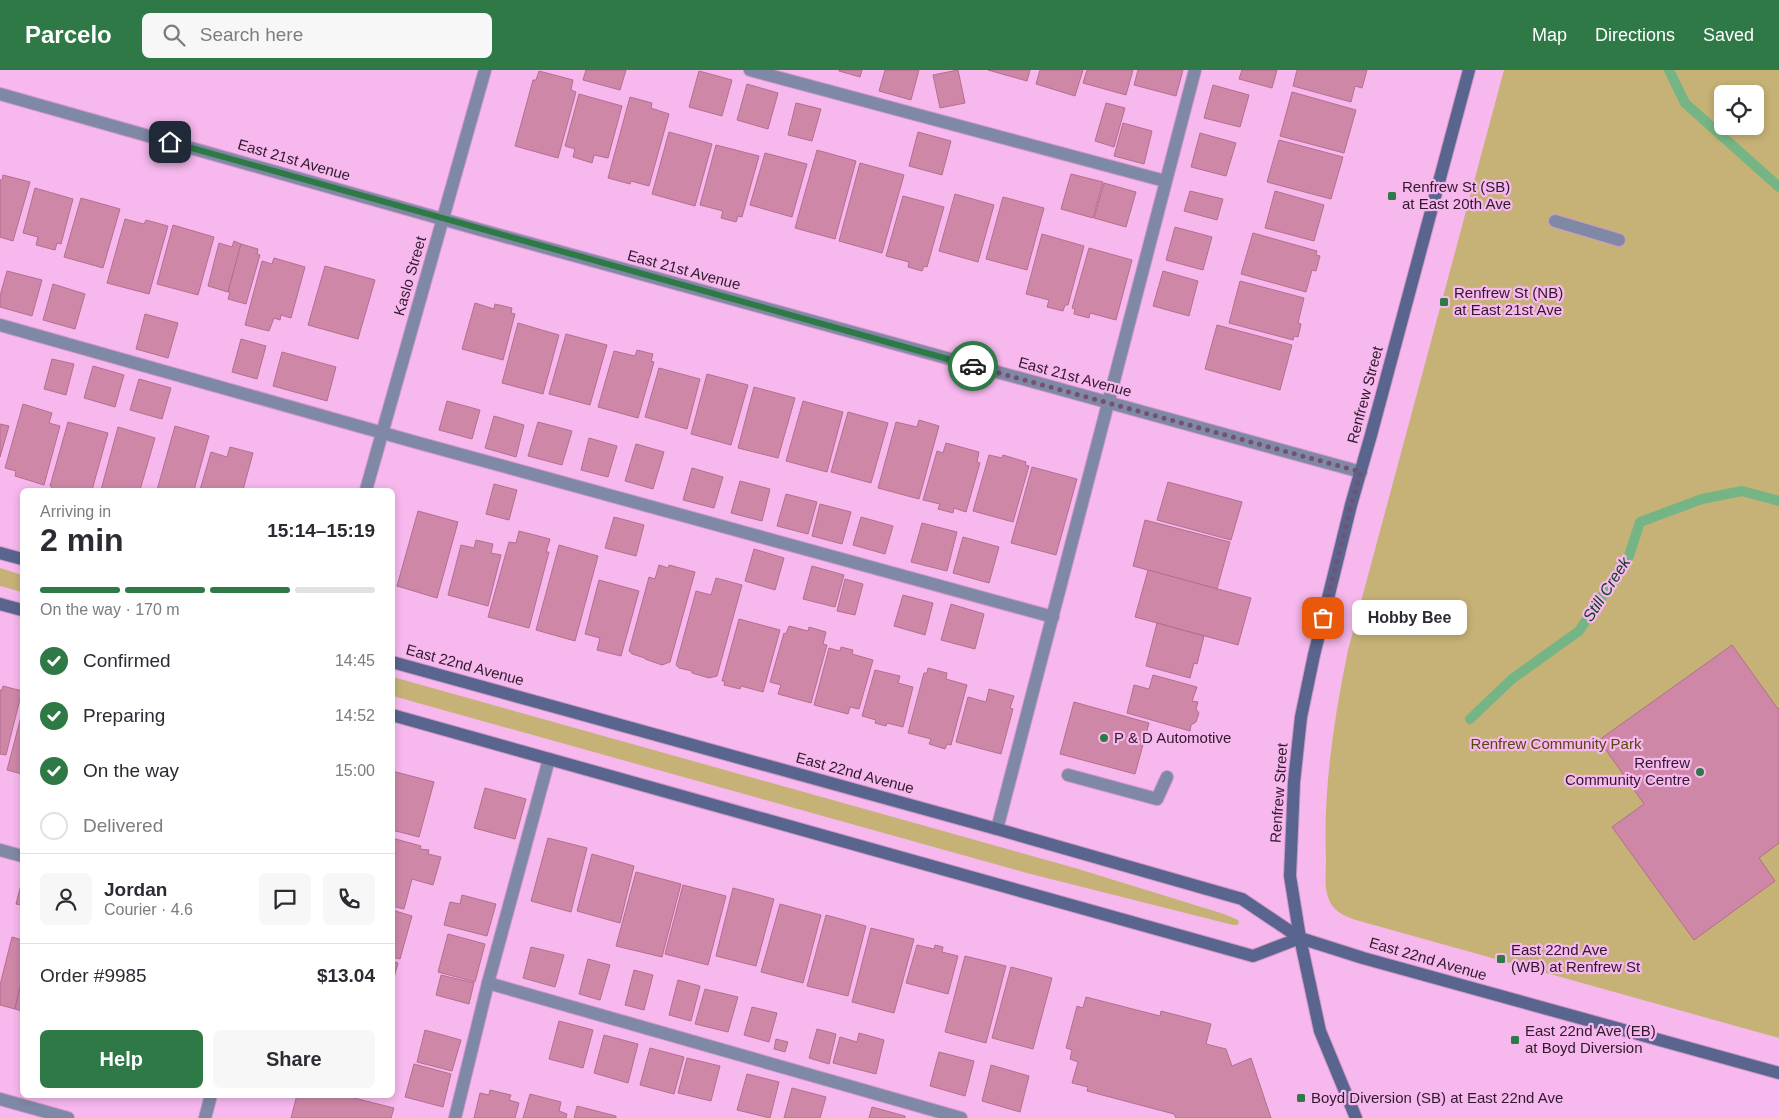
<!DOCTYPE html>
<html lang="en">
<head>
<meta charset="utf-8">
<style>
	body { margin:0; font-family:Helvetica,sans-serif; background:#f7f7f7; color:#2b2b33; height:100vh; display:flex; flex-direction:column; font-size:19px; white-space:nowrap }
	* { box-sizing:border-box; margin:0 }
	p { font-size:16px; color:#7c7c81 }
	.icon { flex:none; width:28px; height:28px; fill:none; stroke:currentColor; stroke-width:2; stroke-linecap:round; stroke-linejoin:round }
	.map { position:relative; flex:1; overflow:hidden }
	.details { position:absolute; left:20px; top:418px; width:375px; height:610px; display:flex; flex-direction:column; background:#fff; border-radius:8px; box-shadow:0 2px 8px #0003 }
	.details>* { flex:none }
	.fabs { position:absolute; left:1714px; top:15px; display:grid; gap:10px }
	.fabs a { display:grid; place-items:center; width:50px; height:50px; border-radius:8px; background:#fff; box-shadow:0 2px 8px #0003; font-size:25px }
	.pin { position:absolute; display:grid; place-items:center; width:42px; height:42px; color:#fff; margin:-21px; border-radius:10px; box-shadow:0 2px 8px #0006 }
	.courier { position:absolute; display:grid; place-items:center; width:50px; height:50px; margin:-25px; border:4px solid #2f7946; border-radius:50%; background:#fff; color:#222; box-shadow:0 1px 6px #0007 }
	.bubble { position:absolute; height:35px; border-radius:8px; background:#fff; box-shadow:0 2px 8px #0003; font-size:16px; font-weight:700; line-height:35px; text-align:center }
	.overview em { font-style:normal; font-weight:700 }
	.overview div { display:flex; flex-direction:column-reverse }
	.overview { display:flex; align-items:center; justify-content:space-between; height:85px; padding:0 20px }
	h1 { font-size:32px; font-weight:700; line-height:38px }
	.bar { display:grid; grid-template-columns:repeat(4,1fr); gap:8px 5px; align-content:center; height:60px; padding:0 20px }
	.bar i { height:6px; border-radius:4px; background:#e1e1e2 }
	.bar .on { background:#2f7946 }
	.bar p { grid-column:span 4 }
	.line { display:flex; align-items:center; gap:12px; padding:0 20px; border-top:1px solid #e1e1e2 }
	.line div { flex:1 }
	.round { display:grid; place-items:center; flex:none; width:52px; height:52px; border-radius:8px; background:#f7f7f7 }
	ol { padding:0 20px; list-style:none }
	li { display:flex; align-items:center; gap:15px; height:55px }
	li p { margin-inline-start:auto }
	li .icon { padding:5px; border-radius:50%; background:#2f7946; color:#fff; stroke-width:4 }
	li:last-child { color:#7c7c81 }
	li i { width:28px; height:28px; border:2px solid #e1e1e2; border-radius:50% }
	.button { display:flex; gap:10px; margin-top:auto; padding:10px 20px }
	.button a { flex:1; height:58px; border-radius:8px; background:#2f7946; color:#fff; font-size:20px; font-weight:700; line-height:58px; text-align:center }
	.button a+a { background:#f7f7f7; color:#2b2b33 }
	header { display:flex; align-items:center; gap:30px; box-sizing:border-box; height:70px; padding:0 25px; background:#2f7946; color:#fff }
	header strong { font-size:24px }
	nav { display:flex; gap:28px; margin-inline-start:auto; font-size:18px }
	.search { width:350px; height:45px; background:#f7f7f7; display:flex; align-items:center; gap:12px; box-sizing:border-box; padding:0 18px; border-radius:8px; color:#7c7c81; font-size:19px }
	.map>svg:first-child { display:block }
	.green { fill:#c6b276; fill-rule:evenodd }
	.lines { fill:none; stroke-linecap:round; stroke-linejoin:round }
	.stream { stroke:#75b585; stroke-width:10 }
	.building { fill:#cf87a8; stroke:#b46e8e }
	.lane-casing { stroke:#ce98c7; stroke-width:14 }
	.street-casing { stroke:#ce98c7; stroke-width:14 }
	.secondary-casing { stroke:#ce98c7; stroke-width:14 }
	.lane { stroke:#7f88a4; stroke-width:12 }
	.street { stroke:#7f88a4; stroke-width:12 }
	.secondary { stroke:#59658e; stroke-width:12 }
	.done { stroke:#755170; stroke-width:5; stroke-dasharray:0 9 }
	.route { stroke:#2f7946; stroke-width:6 }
	.poi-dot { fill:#2f7946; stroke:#f6b8ed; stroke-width:2 }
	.labels { text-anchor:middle; stroke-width:4.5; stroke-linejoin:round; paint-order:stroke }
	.street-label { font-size:15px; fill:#30192d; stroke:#f6b8ed }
	.poi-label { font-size:15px; fill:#30192d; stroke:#f6b8ed; text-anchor:start }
	.park-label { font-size:15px; fill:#58470e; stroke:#f6b8ed }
	.water-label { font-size:16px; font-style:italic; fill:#114121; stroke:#f6b8ed }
</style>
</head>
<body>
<header>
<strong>Parcelo</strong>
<div class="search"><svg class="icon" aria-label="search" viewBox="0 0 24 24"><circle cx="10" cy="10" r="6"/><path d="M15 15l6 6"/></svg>Search here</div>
<nav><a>Map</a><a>Directions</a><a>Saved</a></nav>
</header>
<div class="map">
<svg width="1779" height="1048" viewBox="0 0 1779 1048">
	<rect width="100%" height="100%" fill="#f6b8ed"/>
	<!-- green -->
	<g class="green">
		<path d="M1504,0H1779V968L1356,850C1344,846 1332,841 1328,827C1324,816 1326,801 1326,789C1323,718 1334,649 1348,580ZM1722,24H1755V56H1722Z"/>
		<polygon points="0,498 22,505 22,522 0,516"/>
		<polygon points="393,607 1075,798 1224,844 1238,850 1239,853 1237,855 1233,855 1027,803 393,626"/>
	</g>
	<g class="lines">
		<!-- stream -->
		<g class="stream">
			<polyline points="1669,0 1685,33 1779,117"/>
			<polyline points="1470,649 1512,609 1579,561 1629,486 1640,452 1702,429 1742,421 1779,431"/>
		</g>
	</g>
	<!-- building -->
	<g class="building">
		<polygon points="586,0 626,0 620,20 583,10"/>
		<polygon points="839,0 862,0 860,7 839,1"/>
		<polygon points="885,0 919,0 911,30 879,21"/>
		<polygon points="958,0 965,33 940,38 933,5"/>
		<polygon points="988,0 1030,0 1027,11"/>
		<polygon points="1040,0 1083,0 1075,26 1036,14"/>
		<polygon points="1087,0 1133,0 1126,25 1083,13"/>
		<polygon points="1138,0 1183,0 1176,26 1134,15"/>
		<polygon points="1242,0 1277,0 1272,18 1239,9"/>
		<polygon points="1297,0 1367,0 1362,18 1355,16 1351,32 1293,16"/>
		<polygon points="539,1 573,10 571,20 576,22 558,88 515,76 533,10 536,10"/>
		<polygon points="699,1 732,10 722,46 689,37"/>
		<polygon points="747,14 778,23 768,59 737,50"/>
		<polygon points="1213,15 1249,25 1240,57 1204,48"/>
		<polygon points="1292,22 1356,40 1344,83 1280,66"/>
		<polygon points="579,24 622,36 608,88 594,85 592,93 573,87 575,79 565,76"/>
		<polygon points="630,27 652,33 651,38 669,44 649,116 631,111 630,114 608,108"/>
		<polygon points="796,33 821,39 812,71 788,65"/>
		<polygon points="1106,33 1125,38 1114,77 1095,71"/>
		<polygon points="1123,53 1152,61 1144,94 1114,86"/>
		<polygon points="669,62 712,74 695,136 652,124"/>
		<polygon points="918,62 951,71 942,105 909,96"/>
		<polygon points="1200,63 1236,73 1226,106 1191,97"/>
		<polygon points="1279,70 1343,87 1331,129 1267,112"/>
		<polygon points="716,75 759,86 742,147 738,146 736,152 721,148 723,141 700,135"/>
		<polygon points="817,80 856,91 835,169 795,158"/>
		<polygon points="765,83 807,94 792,147 750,135"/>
		<polygon points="860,93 904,105 882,183 839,171"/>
		<polygon points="1071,104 1103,112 1093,148 1061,139"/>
		<polygon points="3,105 30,112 13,171 0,167 0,110 2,110"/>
		<polygon points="1104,113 1136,122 1126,157 1094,148"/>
		<polygon points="35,118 73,129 61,174 57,173 55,180 36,175 38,167 23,163"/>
		<polygon points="1190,121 1223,129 1217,150 1184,141"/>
		<polygon points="1275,121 1324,135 1314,171 1265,158"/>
		<polygon points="955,124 994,135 978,192 939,181"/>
		<polygon points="903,126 944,137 927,197 924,196 922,201 908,197 909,192 886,186"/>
		<polygon points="1003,127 1044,138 1027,200 986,189"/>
		<polygon points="81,128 120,139 103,198 64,187"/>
		<polygon points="125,149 144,154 146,150 168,156 149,224 107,213"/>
		<polygon points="173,155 214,167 198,225 157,214"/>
		<polygon points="1175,157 1212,167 1203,200 1166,190"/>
		<polygon points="1253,163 1317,181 1316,185 1320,186 1316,201 1312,200 1306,222 1241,204"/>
		<polygon points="1042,164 1084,176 1068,235 1065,235 1063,241 1047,237 1049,230 1026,224"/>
		<polygon points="234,171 241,174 228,222 208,216 219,173 232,177"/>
		<polygon points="241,174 258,179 257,184 260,185 246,234 228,229 230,222 228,222"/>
		<polygon points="1089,178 1132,190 1116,250 1090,243 1089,248 1074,244 1075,239 1072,238"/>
		<polygon points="274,188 305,197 291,248 281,245 280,250 274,248 269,261 245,255 262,191 272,194"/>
		<polygon points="325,196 375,210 358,269 308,255"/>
		<polygon points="7,201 42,210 32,246 0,237 0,226"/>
		<polygon points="1163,201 1198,211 1189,246 1153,236"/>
		<polygon points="1240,211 1304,228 1298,253 1301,254 1298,267 1294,266 1293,270 1229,253"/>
		<polygon points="53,214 85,224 75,259 43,250"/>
		<polygon points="475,233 494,239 495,234 512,238 511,243 515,244 503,290 462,279"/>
		<polygon points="145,244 178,253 168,288 136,279"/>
		<polygon points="518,253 559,265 543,324 502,313"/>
		<polygon points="1217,255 1292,275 1280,320 1205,299"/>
		<polygon points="566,264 607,275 590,335 549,324"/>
		<polygon points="241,269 266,276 257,309 232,302"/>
		<polygon points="637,280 653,284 651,291 654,292 638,348 598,337 614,281 635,286"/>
		<polygon points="282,282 336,297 327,331 273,316"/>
		<polygon points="52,289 74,294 66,325 44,319"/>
		<polygon points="93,296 124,305 115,337 84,328"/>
		<polygon points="659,298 700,309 687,359 645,347"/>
		<polygon points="707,304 748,315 731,375 691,364"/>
		<polygon points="139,309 171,318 162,349 130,340"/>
		<polygon points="754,317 795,328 778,388 738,378"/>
		<polygon points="447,331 480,340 472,369 439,360"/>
		<polygon points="803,331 843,342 827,402 786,391"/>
		<polygon points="23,334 52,343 49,353 60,356 44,415 15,406 16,401 5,398"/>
		<polygon points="848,342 888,353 871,413 831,402"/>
		<polygon points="494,346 524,355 516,387 485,378"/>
		<polygon points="919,350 939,356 919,429 878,418 896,352 917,357"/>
		<polygon points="68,352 108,363 92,420 51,420 52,416 50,416"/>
		<polygon points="538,352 572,361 562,395 528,386"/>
		<polygon points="0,354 9,356 0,387"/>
		<polygon points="175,356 209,366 194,420 157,420"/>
		<polygon points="118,357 155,368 140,420 101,420"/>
		<polygon points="589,368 617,376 608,407 581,400"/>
		<polygon points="946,373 979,382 977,392 980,393 966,442 954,438 953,443 938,439 940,434 923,430 937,381 943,383"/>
		<polygon points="636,374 664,382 653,419 625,411"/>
		<polygon points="230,377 253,383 243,420 200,420 211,382 227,387"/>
		<polygon points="989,385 1002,388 1003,385 1026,392 1025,395 1029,396 1013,452 973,441"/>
		<polygon points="1032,397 1077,409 1056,485 1011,473"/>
		<polygon points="692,398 723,407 714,438 683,430"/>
		<polygon points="740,411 770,419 762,451 731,443"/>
		<polygon points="1168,412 1242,432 1231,470 1157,450"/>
		<polygon points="494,414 517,420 509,450 486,444"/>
		<polygon points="786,424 817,432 808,464 777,456"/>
		<polygon points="820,434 851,442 842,474 812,466"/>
		<polygon points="418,441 458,452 437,528 397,516"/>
		<polygon points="614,447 644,455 636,486 605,478"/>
		<polygon points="861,447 893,456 885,484 853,475"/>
		<polygon points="1145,450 1230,472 1217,519 1133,496"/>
		<polygon points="922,453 957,462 947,501 911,492"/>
		<polygon points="519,461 550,469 546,482 549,482 529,558 488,547 509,472 516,473"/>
		<polygon points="963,467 999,477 989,513 953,503"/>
		<polygon points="476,470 493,474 491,483 501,485 488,536 448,525 461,475 474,478"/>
		<polygon points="559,475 598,486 575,571 536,560"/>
		<polygon points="754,479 784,488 775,520 745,511"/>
		<polygon points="659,495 668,498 669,495 695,502 670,592 662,595 645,589 645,588 632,584 629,581 649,507 655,509"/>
		<polygon points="812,496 844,505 835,537 803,529"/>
		<polygon points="1148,500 1251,528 1238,575 1135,547"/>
		<polygon points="716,508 742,515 717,606 709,608 692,603 692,601 679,598 676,595 696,521 711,525"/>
		<polygon points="845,509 863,514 855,545 837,541"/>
		<polygon points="599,510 639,521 621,586 597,580 600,568 585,564"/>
		<polygon points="903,525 933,533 925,565 894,556"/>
		<polygon points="951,534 984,544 975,579 941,570"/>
		<polygon points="739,549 780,560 763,622 741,616 740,619 724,615 725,611 722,611"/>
		<polygon points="1157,553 1204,566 1197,594 1194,593 1190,608 1146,596"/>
		<polygon points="789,556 808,561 809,557 826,562 823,574 827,575 811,633 778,624 781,615 770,612 784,563 786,564"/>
		<polygon points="1732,575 1778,639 1779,638 1779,773 1759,788 1775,811 1694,870 1612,757 1644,734 1599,670"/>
		<polygon points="841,577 853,580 852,584 873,590 859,639 850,637 848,644 814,635 829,578 840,581"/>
		<polygon points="928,598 947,603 946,609 967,615 951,675 947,674 945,679 929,674 931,669 908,663 924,603 927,603"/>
		<polygon points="875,600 900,606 898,613 913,617 903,657 887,653 886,656 875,653 876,650 862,646"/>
		<polygon points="1153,605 1197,617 1192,631 1198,632 1196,639 1199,643 1196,652 1191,655 1190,661 1127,643 1134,615 1149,619"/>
		<polygon points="3,616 22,621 6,685 0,684 0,620 2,620"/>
		<polygon points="989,619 1014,626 1010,638 1013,639 1001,684 956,672 968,627 986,632"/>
		<polygon points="1074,632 1149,653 1135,704 1060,684"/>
		<polygon points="22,643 22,704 7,700"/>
		<polygon points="392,701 434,712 419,767 392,760"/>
		<polygon points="485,718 526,729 515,769 474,758"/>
		<polygon points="392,768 421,776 420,779 429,780 428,784 441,787 433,815 412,809 404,839 392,836"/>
		<polygon points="548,768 587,778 571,842 531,831"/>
		<polygon points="592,784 634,796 620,853 577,841"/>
		<polygon points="636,802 681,814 662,887 616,876"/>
		<polygon points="22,811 22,835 16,834"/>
		<polygon points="683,815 726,826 708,895 665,884"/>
		<polygon points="733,818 774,829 756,896 716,886"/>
		<polygon points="462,825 496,834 487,866 444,855 450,832 460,834"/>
		<polygon points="780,834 821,845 803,913 761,902"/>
		<polygon points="392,840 412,846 400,889 392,887"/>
		<polygon points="826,845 866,856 848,926 807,916"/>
		<polygon points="871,858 914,869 894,943 852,932"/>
		<polygon points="448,864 485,874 475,912 438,902"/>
		<polygon points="12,867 22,870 22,909 15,939 0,935 0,915"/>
		<polygon points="917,875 934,879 935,875 943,877 942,882 958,886 948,924 906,913"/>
		<polygon points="531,877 564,885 555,917 523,908"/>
		<polygon points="965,886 1006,896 986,973 945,962"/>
		<polygon points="588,889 610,895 600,930 579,924"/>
		<polygon points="392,891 398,893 392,915"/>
		<polygon points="1011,897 1052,908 1033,979 992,968"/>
		<polygon points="634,900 653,905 644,940 625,935"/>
		<polygon points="441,905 474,913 469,934 436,925"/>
		<polygon points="22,909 22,941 15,939"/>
		<polygon points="678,910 700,916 691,951 669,945"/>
		<polygon points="705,919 738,927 728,962 695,954"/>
		<polygon points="1086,927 1160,946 1161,941 1211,954 1206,974 1226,979 1232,996 1251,988 1271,1048 1176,1048 1174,1044 1087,1021 1088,1017 1072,1013 1078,992 1070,989 1072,980 1066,978 1077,936 1083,938"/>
		<polygon points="752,937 777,943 769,972 744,965"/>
		<polygon points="559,951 593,960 583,998 549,989"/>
		<polygon points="817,959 836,964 829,994 809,988"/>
		<polygon points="425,960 461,970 452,1001 417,992"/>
		<polygon points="859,963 884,970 876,1004 833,993 840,967 857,972"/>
		<polygon points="604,965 638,974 628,1013 594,1003"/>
		<polygon points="776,969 788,972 785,982 774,979"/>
		<polygon points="650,978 684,987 674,1024 640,1015"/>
		<polygon points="939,982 974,991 965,1026 930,1016"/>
		<polygon points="687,988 720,996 711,1031 678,1023"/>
		<polygon points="414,994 451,1004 443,1037 405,1027"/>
		<polygon points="991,995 1029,1006 1020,1042 982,1031"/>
		<polygon points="747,1004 779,1012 770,1048 737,1040"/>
		<polygon points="792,1018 826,1027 820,1048 784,1048"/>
		<polygon points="490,1020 511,1025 509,1030 519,1033 515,1048 474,1048 480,1023 489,1025"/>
		<polygon points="530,1024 561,1032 559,1041 567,1044 566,1048 523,1048"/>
		<polygon points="297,1025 342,1025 394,1038 391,1048 291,1048"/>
		<polygon points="577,1036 616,1046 616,1048 574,1048"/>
		<polygon points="872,1037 905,1046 905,1048 869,1048"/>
	</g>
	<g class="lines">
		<defs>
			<g id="lane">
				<polyline points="750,0 1165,111"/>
				<polyline points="1555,151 1619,170"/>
				<polyline points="0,255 415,372 1053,547"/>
				<polyline points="1068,705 1157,729 1167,707"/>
				<polyline points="997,759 1195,0"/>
				<polyline points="0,780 22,786"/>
				<polyline points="488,913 961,1048"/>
				<polyline points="455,1048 488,913 549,689"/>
			</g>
			<g id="street">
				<polyline points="0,24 474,158 1361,402"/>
				<polyline points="366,420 485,0"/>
				<polyline points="0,1029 68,1048"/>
				<polyline points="205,1048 211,1025"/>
			</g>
			<g id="secondary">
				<polyline points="0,483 22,489"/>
				<polyline points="0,534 22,540"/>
				<polyline points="392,592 997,759 1242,829 1300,868 1363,888 1779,1003"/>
				<polyline points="392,645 1253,886 1300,868"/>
				<polyline points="1356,1048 1320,961 1300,868 1290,806 1294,712 1301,647 1314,585 1351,435 1371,365 1469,0"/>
			</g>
		</defs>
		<!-- lane casing -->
		<use href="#lane" class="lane-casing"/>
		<!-- street casing -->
		<use href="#street" class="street-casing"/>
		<!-- secondary casing -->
		<use href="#secondary" class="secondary-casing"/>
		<!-- lane -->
		<use href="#lane" class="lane"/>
		<!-- street -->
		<use href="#street" class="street"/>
		<!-- secondary -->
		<use href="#secondary" class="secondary"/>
	</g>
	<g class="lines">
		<!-- done -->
		<polyline class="done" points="973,296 1361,402 1351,435 1323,548"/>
		<!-- route -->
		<polyline class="route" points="170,72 973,296"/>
	</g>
	<!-- markers -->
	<g class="poi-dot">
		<rect x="1387" y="121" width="10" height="10" rx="2.5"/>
		<rect x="1439" y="227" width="10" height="10" rx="2.5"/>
		<circle cx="1104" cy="668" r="5"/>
		<circle cx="1700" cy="702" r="5"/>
		<rect x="1496" y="884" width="10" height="10" rx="2.5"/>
		<rect x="1510" y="965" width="10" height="10" rx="2.5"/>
		<rect x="1296" y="1023" width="10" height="10" rx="2.5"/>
	</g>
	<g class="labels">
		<!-- street labels -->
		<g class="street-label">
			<text transform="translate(294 90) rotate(16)" y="5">East 21st Avenue</text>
			<text transform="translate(684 200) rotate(15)" y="5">East 21st Avenue</text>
			<text transform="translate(410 206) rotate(-74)" y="5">Kaslo Street</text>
			<text transform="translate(1075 307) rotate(15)" y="5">East 21st Avenue</text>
			<text transform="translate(1365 325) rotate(-75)" y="5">Renfrew Street</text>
			<text transform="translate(465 595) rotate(15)" y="5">East 22nd Avenue</text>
			<text transform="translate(855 703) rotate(15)" y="5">East 22nd Avenue</text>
			<text transform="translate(1279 723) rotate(-86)" y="5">Renfrew Street</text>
			<text transform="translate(1428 889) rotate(16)" y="5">East 22nd Avenue</text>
		</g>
		<!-- poi labels -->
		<g class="poi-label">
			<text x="1402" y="122">Renfrew St (SB)<tspan x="1402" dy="17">at East 20th Ave</tspan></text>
			<text x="1454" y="228">Renfrew St (NB)<tspan x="1454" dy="17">at East 21st Ave</tspan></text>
			<text x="1114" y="673">P &amp; D Automotive</text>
			<text x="1690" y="698" text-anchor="end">Renfrew<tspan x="1690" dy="17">Community Centre</tspan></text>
			<text x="1511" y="885">East 22nd Ave<tspan x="1511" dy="17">(WB) at Renfrew St</tspan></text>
			<text x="1525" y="966">East 22nd Ave (EB)<tspan x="1525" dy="17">at Boyd Diversion</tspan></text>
			<text x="1311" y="1033">Boyd Diversion (SB) at East 22nd Ave</text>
		</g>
		<!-- park labels -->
		<g class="park-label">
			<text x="1556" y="679">Renfrew Community Park</text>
		</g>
		<!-- water labels -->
		<g class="water-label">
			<text transform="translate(1606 519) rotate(-57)" y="6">Still Creek</text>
		</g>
	</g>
</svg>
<div class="fabs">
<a><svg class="icon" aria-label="locate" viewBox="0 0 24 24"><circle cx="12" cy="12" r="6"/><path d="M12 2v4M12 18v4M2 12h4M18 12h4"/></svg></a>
</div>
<div class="pin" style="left:1323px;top:548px;background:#ea580c"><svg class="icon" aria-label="bag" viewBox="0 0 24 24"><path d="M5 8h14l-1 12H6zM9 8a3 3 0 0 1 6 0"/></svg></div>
<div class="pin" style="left:170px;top:72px;background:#1f2937"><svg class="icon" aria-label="home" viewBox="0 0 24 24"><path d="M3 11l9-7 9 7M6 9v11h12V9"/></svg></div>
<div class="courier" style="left:973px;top:296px"><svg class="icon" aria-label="car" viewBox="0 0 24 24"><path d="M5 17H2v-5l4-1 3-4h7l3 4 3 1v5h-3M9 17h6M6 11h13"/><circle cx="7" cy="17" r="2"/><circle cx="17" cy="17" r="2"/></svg></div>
<div class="bubble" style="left:1352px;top:530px;width:115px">Hobby Bee</div>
<section class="details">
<div class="overview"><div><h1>2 min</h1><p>Arriving in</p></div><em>15:14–15:19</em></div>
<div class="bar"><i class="on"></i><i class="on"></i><i class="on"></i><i></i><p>On the way · 170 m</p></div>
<ol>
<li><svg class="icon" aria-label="check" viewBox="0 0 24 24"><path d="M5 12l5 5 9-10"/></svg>Confirmed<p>14:45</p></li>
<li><svg class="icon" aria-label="check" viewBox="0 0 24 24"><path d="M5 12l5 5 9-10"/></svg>Preparing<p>14:52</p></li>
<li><svg class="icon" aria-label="check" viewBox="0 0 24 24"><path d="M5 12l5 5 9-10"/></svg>On the way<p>15:00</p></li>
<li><i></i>Delivered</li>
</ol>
<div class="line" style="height:90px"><a class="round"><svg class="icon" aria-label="person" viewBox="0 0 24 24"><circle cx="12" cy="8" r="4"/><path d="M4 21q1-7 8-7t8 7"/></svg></a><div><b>Jordan</b><p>Courier · 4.6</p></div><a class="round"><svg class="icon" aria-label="chat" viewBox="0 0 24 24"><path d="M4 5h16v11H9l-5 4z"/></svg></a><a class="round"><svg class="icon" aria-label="phone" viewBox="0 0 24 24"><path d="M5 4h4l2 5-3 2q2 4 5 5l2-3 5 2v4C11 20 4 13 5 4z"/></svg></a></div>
<div class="line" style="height:65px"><div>Order #9985</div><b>$13.04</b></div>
<div class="button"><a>Help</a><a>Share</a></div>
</section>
</div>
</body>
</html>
